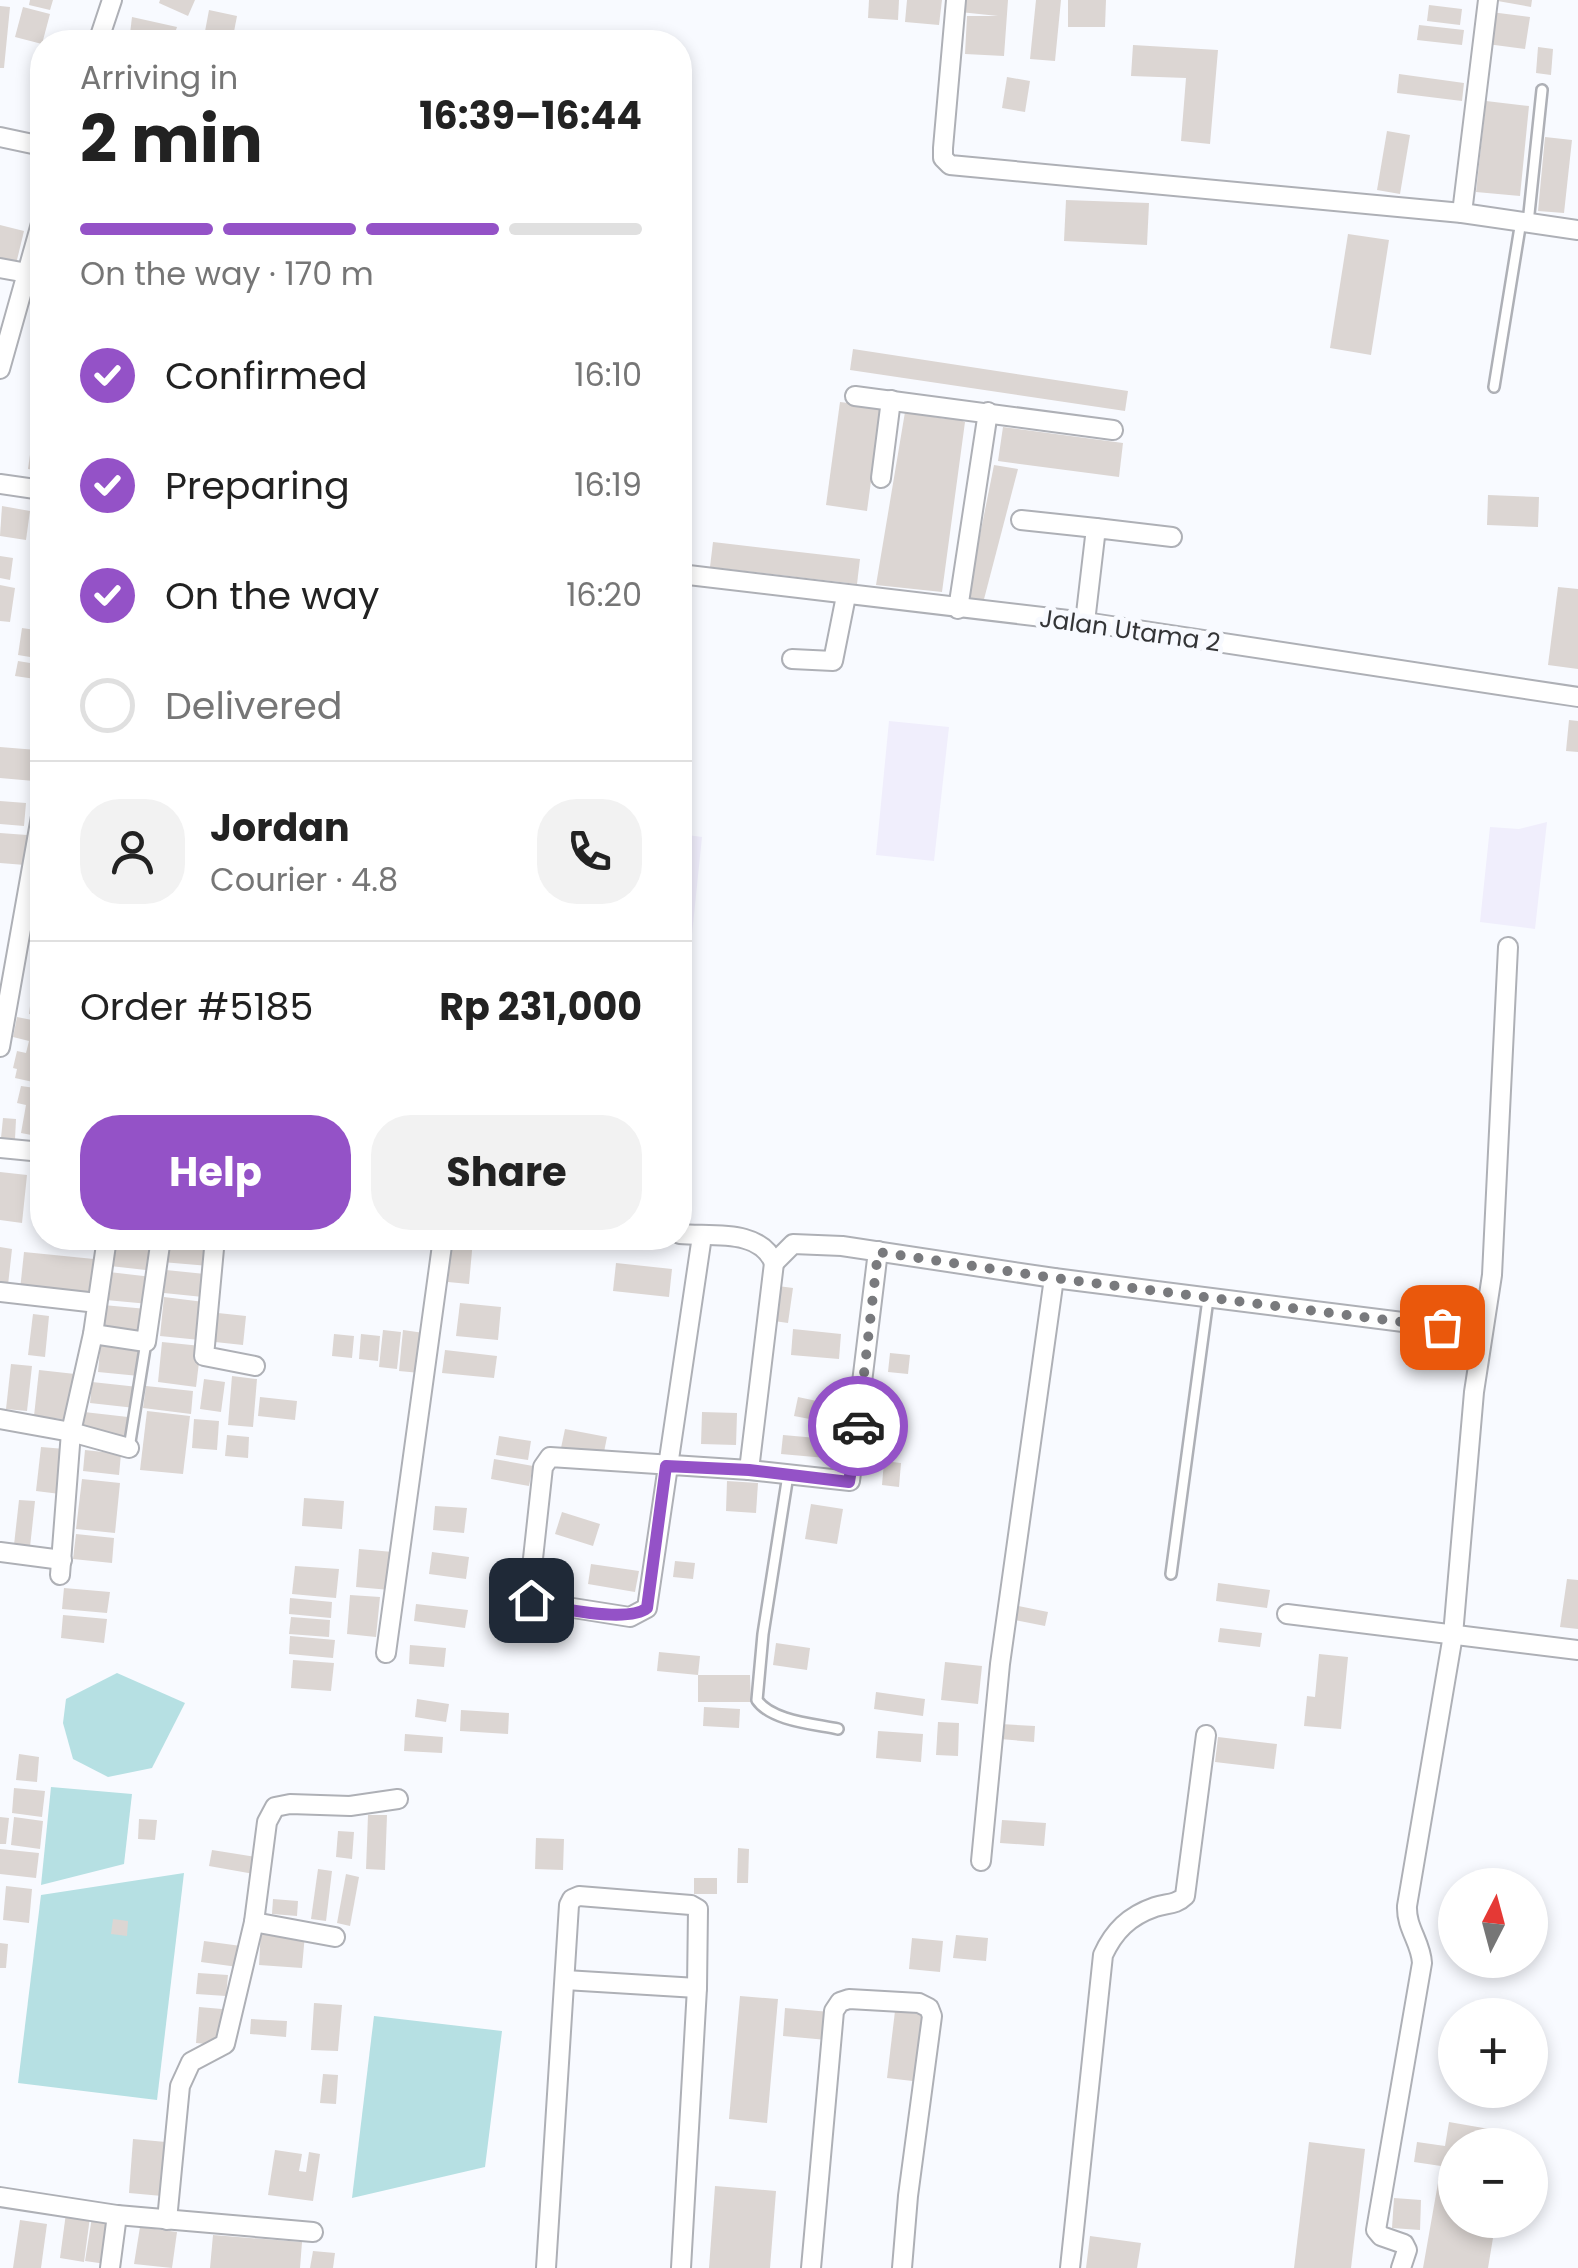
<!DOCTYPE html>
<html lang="en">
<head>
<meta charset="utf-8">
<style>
	body { margin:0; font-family:Poppins,sans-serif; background:#f2f2f2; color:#222; height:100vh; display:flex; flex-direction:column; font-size:38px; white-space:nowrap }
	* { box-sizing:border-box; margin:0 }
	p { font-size:32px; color:#767676 }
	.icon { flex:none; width:55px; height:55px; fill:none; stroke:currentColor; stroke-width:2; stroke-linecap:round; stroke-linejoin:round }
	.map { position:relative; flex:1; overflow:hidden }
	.details { position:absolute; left:30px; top:30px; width:662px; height:1220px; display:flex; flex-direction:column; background:#fff; border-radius:40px; box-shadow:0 5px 15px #0003 }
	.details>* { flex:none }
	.needle { width:65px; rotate:6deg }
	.fabs { position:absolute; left:1438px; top:1868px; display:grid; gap:20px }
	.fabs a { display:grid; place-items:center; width:110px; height:110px; border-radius:50%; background:#fff; box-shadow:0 5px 15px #0003; font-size:50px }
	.pin { position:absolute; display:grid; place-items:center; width:85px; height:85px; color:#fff; margin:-42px; border-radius:20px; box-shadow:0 5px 15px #0006 }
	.courier { position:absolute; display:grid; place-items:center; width:100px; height:100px; margin:-50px; border:8px solid #9452c7; border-radius:50%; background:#fff; color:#222; box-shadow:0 2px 12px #0007 }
	.summary em { font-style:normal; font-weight:700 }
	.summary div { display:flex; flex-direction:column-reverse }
	.summary { display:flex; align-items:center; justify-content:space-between; height:170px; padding:0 50px }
	h1 { font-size:65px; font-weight:700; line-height:75px }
	.bar { display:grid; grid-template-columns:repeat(4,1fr); gap:15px 10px; align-content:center; height:120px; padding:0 50px }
	.bar i { height:12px; border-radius:8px; background:#e0e0e0 }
	.bar .selected { background:#9452c7 }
	.bar p { grid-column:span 4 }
	.line { display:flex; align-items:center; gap:25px; padding:0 50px; border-top:2px solid #e0e0e0 }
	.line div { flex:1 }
	.round { display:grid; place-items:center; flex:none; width:105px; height:105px; border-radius:40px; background:#f2f2f2 }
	ol { padding:0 50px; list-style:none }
	li { display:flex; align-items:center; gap:30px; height:110px }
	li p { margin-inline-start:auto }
	li .icon { padding:10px; border-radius:50%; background:#9452c7; color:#fff; stroke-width:4 }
	li:last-child { color:#767676 }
	li i { width:55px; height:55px; border:5px solid #e0e0e0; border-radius:50% }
	.cta { display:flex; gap:20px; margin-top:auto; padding:20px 50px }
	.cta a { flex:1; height:115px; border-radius:40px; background:#9452c7; color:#fff; font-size:40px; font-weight:700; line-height:115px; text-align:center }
	.cta a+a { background:#f2f2f2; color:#222 }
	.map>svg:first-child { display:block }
	.commercial { fill:#f0eefc }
	.water { fill:#b6e0e3 }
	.building { fill:#dcd6d3 }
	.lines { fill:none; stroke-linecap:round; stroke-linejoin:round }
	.lane-casing { stroke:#aeb0b6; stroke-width:14 }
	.street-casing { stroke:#aeb0b6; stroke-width:22 }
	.lane { stroke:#fff; stroke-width:9 }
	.street { stroke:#fff; stroke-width:18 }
	.done { stroke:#797a7d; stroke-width:10; stroke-dasharray:0 18 }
	.route { stroke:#9452c7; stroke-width:12 }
	.labels { text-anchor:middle; stroke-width:10; stroke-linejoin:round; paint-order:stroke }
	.street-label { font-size:25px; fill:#343537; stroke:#f8faff }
</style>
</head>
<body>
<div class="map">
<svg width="1578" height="2268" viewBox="0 0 1578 2268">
	<rect width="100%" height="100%" fill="#f8faff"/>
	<!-- commercial -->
	<g class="commercial">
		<polygon points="889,721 949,727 934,861 876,855"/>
		<polygon points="1547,822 1535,929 1480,922 1490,827 1519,829"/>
		<polygon points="680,834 702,837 688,973 680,972"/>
	</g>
	<!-- water -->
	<g class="water">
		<polygon points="117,1673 185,1703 152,1768 108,1777 73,1759 63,1723 66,1699"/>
		<polygon points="51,1787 132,1794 124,1864 41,1885"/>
		<polygon points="184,1873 157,2100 18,2083 41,1895"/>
		<polygon points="374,2016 502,2031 485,2167 352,2198"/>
	</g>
	<!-- building -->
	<g class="building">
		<polygon points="30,0 53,0 50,10 29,5"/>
		<polygon points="160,0 195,0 188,16 159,3"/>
		<polygon points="869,0 899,0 898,20 868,18"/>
		<polygon points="907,0 942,0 939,25 905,22"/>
		<polygon points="962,0 1008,0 1004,56 965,54 967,16 998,16 960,12"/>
		<polygon points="1036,0 1061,0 1055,61 1030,59"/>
		<polygon points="1068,0 1106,0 1105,27 1068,27"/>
		<polygon points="1492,0 1532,0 1531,7"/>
		<polygon points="1429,5 1462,9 1460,25 1427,21"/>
		<polygon points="0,6 10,7 4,68 0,68"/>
		<polygon points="23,7 50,14 42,44 15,37"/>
		<polygon points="209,10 237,16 232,42 203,42"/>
		<polygon points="1491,12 1530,17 1525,49 1487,44"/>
		<polygon points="132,17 177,27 172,42 129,42"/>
		<polygon points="1419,25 1464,30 1462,45 1417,40"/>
		<polygon points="1133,45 1218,50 1210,144 1181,141 1186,78 1131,76"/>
		<polygon points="1538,47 1553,49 1551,75 1536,73"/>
		<polygon points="1399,74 1464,83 1462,101 1397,93"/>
		<polygon points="1007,77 1030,81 1025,112 1002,108"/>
		<polygon points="1486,101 1529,106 1520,196 1476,192"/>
		<polygon points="1387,131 1410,135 1400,194 1377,190"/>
		<polygon points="1545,137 1572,140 1564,213 1538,211"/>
		<polygon points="1066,200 1149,203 1147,245 1064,241"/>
		<polygon points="0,225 24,231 16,264 0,260"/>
		<polygon points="1348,234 1389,240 1371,355 1330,348"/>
		<polygon points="853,349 1128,391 1125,411 850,370"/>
		<polygon points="840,402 881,407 867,511 826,505"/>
		<polygon points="905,412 946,419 946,415 965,422 942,592 876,585"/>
		<polygon points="35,418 42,419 42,471 28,469"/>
		<polygon points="1003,427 1123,443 1119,477 998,461"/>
		<polygon points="994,465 1018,469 983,603 967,600"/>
		<polygon points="1488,495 1539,497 1538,527 1487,525"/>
		<polygon points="2,506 30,511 26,540 0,536"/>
		<polygon points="38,510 42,511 42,552 32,550"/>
		<polygon points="713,542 860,559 857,584 710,567"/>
		<polygon points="0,556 13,558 10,580 0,578"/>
		<polygon points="0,585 15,588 10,622 0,621"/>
		<polygon points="1558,587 1578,589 1578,669 1548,665"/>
		<polygon points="22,628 42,631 42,659 18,655"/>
		<polygon points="18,661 42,665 42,680 15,676"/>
		<polygon points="1569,720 1578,721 1578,752 1566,751"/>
		<polygon points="0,747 37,750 34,781 0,778"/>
		<polygon points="0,801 26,803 24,826 0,824"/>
		<polygon points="0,833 27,835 25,865 0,863"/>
		<polygon points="33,982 42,983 42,1015 29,1014"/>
		<polygon points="17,1017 42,1022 42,1084 15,1078 17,1069 13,1068 17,1051 26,1053 29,1041 13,1037"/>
		<polygon points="21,1086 42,1089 42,1137 21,1133 26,1105 17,1103"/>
		<polygon points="3,1118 16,1119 15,1139 1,1138"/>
		<polygon points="0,1172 27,1175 22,1223 0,1220"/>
		<polygon points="113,1238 159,1238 155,1271 110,1266"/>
		<polygon points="164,1238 212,1238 209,1266 162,1262"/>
		<polygon points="452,1238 473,1240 469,1284 448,1282"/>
		<polygon points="0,1247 12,1249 8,1285 0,1285"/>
		<polygon points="24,1252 94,1259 90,1297 20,1290"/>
		<polygon points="616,1263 672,1269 669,1297 613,1291"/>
		<polygon points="166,1270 205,1274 203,1297 164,1293"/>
		<polygon points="109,1272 152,1277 149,1304 106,1300"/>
		<polygon points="778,1286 793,1288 788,1323 774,1321"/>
		<polygon points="164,1297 204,1302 200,1340 160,1336"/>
		<polygon points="460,1303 501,1307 498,1340 456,1336"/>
		<polygon points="103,1305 147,1309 145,1335 100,1331"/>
		<polygon points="218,1313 246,1316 243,1345 215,1342"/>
		<polygon points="33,1314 49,1316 45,1357 28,1355"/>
		<polygon points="793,1329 841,1334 839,1359 791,1355"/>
		<polygon points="383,1330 401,1332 397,1369 379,1367"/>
		<polygon points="403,1330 424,1333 420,1373 399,1371"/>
		<polygon points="334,1334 354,1336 352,1358 332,1356"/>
		<polygon points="361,1334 380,1336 378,1361 359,1359"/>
		<polygon points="101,1339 142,1343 139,1376 98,1372"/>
		<polygon points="162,1342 201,1346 196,1387 158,1382"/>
		<polygon points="445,1350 497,1356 494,1378 442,1373"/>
		<polygon points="890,1353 910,1355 908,1374 888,1372"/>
		<polygon points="11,1364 32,1366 27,1411 6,1409"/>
		<polygon points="39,1370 75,1374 70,1420 34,1416"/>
		<polygon points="232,1376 257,1379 253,1427 228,1425"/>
		<polygon points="204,1379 225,1382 221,1412 200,1409"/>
		<polygon points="92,1382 138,1387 135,1408 90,1403"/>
		<polygon points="146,1386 193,1391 191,1414 143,1408"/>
		<polygon points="260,1397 297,1401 295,1420 258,1416"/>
		<polygon points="798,1397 840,1406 836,1424 794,1416"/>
		<polygon points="147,1411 190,1416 183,1474 140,1470"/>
		<polygon points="84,1412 128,1417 126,1436 82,1431"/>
		<polygon points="702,1412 737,1413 736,1445 701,1444"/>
		<polygon points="194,1419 219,1421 217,1450 192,1448"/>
		<polygon points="565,1429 607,1437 603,1457 561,1448"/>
		<polygon points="227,1435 249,1437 248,1458 225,1456"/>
		<polygon points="783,1435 828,1439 826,1458 781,1454"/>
		<polygon points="499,1436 531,1441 528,1460 496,1455"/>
		<polygon points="41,1447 65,1449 60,1494 36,1491"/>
		<polygon points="85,1450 121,1454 119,1475 83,1471"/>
		<polygon points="494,1459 533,1466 529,1486 491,1479"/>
		<polygon points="884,1461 901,1463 899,1487 882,1485"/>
		<polygon points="82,1479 120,1483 115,1533 76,1529"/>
		<polygon points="727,1481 758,1483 756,1513 726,1511"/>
		<polygon points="304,1498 344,1501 342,1529 302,1526"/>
		<polygon points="19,1500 35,1501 30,1547 14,1545"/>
		<polygon points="811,1504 843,1509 837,1544 805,1539"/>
		<polygon points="435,1506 467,1508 464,1533 433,1530"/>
		<polygon points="562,1512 600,1524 593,1546 555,1534"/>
		<polygon points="76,1534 114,1538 112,1563 73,1559"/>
		<polygon points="359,1549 393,1552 390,1590 356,1587"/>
		<polygon points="432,1552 469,1557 466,1579 429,1574"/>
		<polygon points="675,1561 695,1563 693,1579 673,1577"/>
		<polygon points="591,1564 639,1571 635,1592 588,1584"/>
		<polygon points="295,1566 339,1569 336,1598 292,1594"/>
		<polygon points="1567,1579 1578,1580 1578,1629 1560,1627"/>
		<polygon points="1218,1583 1270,1590 1267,1608 1216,1601"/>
		<polygon points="64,1588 110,1592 107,1613 62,1609"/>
		<polygon points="350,1595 380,1597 376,1637 347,1634"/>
		<polygon points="290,1598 332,1602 331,1618 289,1614"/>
		<polygon points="416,1604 468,1610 465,1628 414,1621"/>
		<polygon points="1013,1605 1048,1612 1045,1626 1010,1619"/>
		<polygon points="63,1615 107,1619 104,1643 61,1638"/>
		<polygon points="291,1617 330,1620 329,1637 289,1634"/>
		<polygon points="1220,1628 1262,1633 1260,1647 1218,1642"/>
		<polygon points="290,1636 335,1640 333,1658 289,1654"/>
		<polygon points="776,1643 810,1648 807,1670 773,1665"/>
		<polygon points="410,1645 446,1648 444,1667 409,1664"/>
		<polygon points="659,1652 700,1656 698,1675 657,1671"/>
		<polygon points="1319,1654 1348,1657 1341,1729 1304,1726 1307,1696 1315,1697"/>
		<polygon points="293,1660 334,1663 331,1691 291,1688"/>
		<polygon points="945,1662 982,1666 978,1704 941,1700"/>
		<polygon points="698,1675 750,1675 751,1702 698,1702"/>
		<polygon points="876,1692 925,1699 923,1716 874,1709"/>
		<polygon points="417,1699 449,1704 446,1722 415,1717"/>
		<polygon points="704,1707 740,1709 739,1728 703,1726"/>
		<polygon points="461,1710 509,1713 508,1734 460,1731"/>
		<polygon points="938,1722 959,1723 958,1756 936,1755"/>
		<polygon points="1001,1724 1035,1726 1034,1742 1000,1739"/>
		<polygon points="878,1731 923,1734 921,1762 876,1758"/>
		<polygon points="405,1734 443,1737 442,1753 404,1751"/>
		<polygon points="1218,1737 1277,1744 1274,1769 1215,1762"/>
		<polygon points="19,1754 39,1757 37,1782 16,1780"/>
		<polygon points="14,1788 45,1791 42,1817 12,1813"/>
		<polygon points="368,1815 387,1815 385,1870 366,1869"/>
		<polygon points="0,1817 9,1818 6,1844 0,1844"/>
		<polygon points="14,1817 43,1821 40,1849 11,1845"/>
		<polygon points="139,1819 157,1820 155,1840 138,1839"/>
		<polygon points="1002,1820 1046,1823 1044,1846 1000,1843"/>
		<polygon points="338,1831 354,1832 352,1859 336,1857"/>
		<polygon points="536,1838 564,1839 563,1870 535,1869"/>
		<polygon points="738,1848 749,1849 748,1883 737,1883"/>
		<polygon points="0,1849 39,1853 36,1878 0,1874"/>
		<polygon points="212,1850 256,1857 254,1874 209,1866"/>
		<polygon points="318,1869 332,1871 326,1921 311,1919"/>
		<polygon points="346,1874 359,1877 350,1926 337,1923"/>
		<rect x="694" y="1878" width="23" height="16"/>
		<polygon points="6,1886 32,1889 29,1923 3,1920"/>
		<polygon points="273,1899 298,1901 297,1916 272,1914"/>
		<polygon points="113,1919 128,1921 127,1936 111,1934"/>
		<polygon points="261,1930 305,1934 302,1968 259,1965"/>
		<polygon points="956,1935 988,1938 986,1961 953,1958"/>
		<polygon points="912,1938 943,1941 940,1972 909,1969"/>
		<polygon points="204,1941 241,1946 238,1967 201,1962"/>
		<polygon points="0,1943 8,1944 6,1968 0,1968"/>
		<polygon points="198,1973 228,1975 226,1996 196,1994"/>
		<polygon points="740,1996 778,1999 767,2123 729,2119"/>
		<polygon points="314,2003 342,2005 338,2051 311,2050"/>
		<polygon points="199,2007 222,2009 219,2045 196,2043"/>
		<polygon points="785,2008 830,2012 827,2040 783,2036"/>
		<polygon points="895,2011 929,2015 921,2082 887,2078"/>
		<polygon points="251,2019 287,2021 286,2037 250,2034"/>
		<polygon points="323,2074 338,2075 336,2104 320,2103"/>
		<polygon points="1449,2122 1512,2133 1510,2145 1455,2145 1455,2220 1496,2220 1488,2268 1423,2268 1441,2166 1414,2162 1417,2142 1445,2146"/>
		<polygon points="133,2139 166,2142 162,2196 129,2193"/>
		<polygon points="1309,2142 1365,2149 1351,2268 1294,2268"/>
		<polygon points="275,2150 302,2154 299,2171 306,2172 309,2152 320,2154 313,2201 268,2195"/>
		<polygon points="715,2186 776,2191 770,2268 709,2268"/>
		<polygon points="1394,2198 1421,2200 1420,2230 1392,2228"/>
		<polygon points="66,2213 90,2217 84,2262 60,2258"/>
		<polygon points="92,2217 112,2220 106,2264 85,2261"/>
		<polygon points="20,2220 47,2224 41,2268 13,2268"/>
		<polygon points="140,2227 177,2232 172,2268 134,2264"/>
		<polygon points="213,2235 302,2242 300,2268 210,2268"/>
		<polygon points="1090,2236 1141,2243 1137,2268 1086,2268"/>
		<polygon points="313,2251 335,2253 333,2268 310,2268"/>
	</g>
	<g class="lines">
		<defs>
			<g id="lane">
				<polyline points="1528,223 1542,90"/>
				<polyline points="1494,387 1521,221"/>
				<polyline points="129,1448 146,1342"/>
				<path d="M788,1475L763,1634L757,1700C771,1721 815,1724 838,1729"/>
				<polyline points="1171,1574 1208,1299"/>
			</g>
			<g id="street">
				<polyline points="956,0 943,148 943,158 950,165 1462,213 1578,230"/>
				<polyline points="98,42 112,0"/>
				<polyline points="0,137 42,146"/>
				<polyline points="1462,213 1488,0"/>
				<polyline points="0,268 27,273"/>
				<polyline points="0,369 42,220"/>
				<polyline points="855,396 1113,430"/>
				<polyline points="881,478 891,400"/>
				<polyline points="0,484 42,490"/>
				<polyline points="1021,520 1096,528"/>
				<polyline points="680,574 1085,622 1578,697"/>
				<polyline points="958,609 988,412"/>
				<polyline points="1085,622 1096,528 1172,537"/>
				<polyline points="792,659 833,661 846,596"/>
				<polyline points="0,1047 42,811"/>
				<polyline points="0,1148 42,1152"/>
				<path d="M680,1234C710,1237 760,1228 774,1263L793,1244L842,1246L1054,1278L1482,1332"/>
				<polyline points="702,1236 647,1608 630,1617 535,1602 529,1595 543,1467 550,1457 749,1470 850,1481 878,1251"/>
				<polyline points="215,1238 204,1356 255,1366"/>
				<polyline points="0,1292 97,1303"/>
				<polyline points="93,1334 146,1342 161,1238"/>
				<polyline points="0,1419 71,1432 129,1448"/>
				<polyline points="749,1470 774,1263"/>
				<polyline points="0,1552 62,1560"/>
				<polyline points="60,1575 71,1432 93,1334 107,1238"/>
				<polyline points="1287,1614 1578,1650"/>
				<polyline points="386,1653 443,1238"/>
				<polyline points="981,1861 1000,1664 1054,1278"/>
				<polyline points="254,1922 335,1937"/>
				<polyline points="565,1980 697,1988"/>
				<polyline points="0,2197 117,2215 313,2232"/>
				<polyline points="167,2220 180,2086 191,2062 225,2044 254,1922 267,1822 275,1807 290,1804 350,1806 398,1799"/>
				<polyline points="110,2268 117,2215"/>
				<polyline points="546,2268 569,1905 572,1899 579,1896 691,1905 698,1909 697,1988 681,2268"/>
				<polyline points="811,2268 834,2011 840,2002 849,1999 919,2003 929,2008 932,2016 908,2196 902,2268"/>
				<path d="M1070,2268L1103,1955C1114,1931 1129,1916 1155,1907C1167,1903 1176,1905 1185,1896L1206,1735"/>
				<path d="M1401,2268L1407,2250L1404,2244L1381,2236L1376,2230L1422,1963C1421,1942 1406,1928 1407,1906L1453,1635L1474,1392L1492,1275L1508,947"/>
			</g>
		</defs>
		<!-- lane casing -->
		<use href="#lane" class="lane-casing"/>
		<!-- street casing -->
		<use href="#street" class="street-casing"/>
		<!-- lane -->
		<use href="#lane" class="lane"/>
		<!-- street -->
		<use href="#street" class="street"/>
	</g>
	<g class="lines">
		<!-- done -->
		<polyline class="done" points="858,1426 878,1252 1054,1278 1442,1327"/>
		<!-- route -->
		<path class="route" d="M531,1600C553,1609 629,1623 647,1608L666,1466L749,1470L849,1482L858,1426"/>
	</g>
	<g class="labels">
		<!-- street labels -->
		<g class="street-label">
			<text transform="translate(1130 630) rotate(8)" y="9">Jalan Utama 2</text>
		</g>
	</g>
</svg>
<div class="fabs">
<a><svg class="needle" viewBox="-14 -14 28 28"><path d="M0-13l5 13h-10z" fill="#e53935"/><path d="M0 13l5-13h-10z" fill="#767676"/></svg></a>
<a>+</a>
<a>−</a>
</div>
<div class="pin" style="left:1442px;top:1327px;background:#ea580c"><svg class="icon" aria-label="bag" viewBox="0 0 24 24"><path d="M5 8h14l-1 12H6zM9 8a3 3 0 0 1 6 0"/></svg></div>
<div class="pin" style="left:531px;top:1600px;background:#1f2937"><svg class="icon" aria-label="home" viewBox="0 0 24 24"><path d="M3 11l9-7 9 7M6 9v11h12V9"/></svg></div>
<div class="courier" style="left:858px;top:1426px"><svg class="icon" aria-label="car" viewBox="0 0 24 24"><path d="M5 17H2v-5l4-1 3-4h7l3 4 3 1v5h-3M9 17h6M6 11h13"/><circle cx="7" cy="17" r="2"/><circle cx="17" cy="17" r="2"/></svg></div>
<section class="details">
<div class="summary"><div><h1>2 min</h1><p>Arriving in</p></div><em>16:39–16:44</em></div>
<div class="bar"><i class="selected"></i><i class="selected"></i><i class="selected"></i><i></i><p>On the way · 170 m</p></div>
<ol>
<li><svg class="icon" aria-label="check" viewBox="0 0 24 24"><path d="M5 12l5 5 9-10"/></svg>Confirmed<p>16:10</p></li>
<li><svg class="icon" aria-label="check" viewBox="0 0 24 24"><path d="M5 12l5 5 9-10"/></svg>Preparing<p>16:19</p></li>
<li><svg class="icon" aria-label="check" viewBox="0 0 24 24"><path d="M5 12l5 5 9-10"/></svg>On the way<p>16:20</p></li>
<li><i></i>Delivered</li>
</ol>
<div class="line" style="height:180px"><a class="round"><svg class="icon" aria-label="person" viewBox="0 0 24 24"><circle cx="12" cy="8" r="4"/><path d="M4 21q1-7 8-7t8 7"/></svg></a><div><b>Jordan</b><p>Courier · 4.8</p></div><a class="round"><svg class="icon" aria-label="phone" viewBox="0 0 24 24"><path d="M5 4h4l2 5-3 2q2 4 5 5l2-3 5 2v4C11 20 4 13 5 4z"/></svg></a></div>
<div class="line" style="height:130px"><div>Order #5185</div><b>Rp 231,000</b></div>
<div class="cta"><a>Help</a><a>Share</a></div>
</section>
</div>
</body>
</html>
